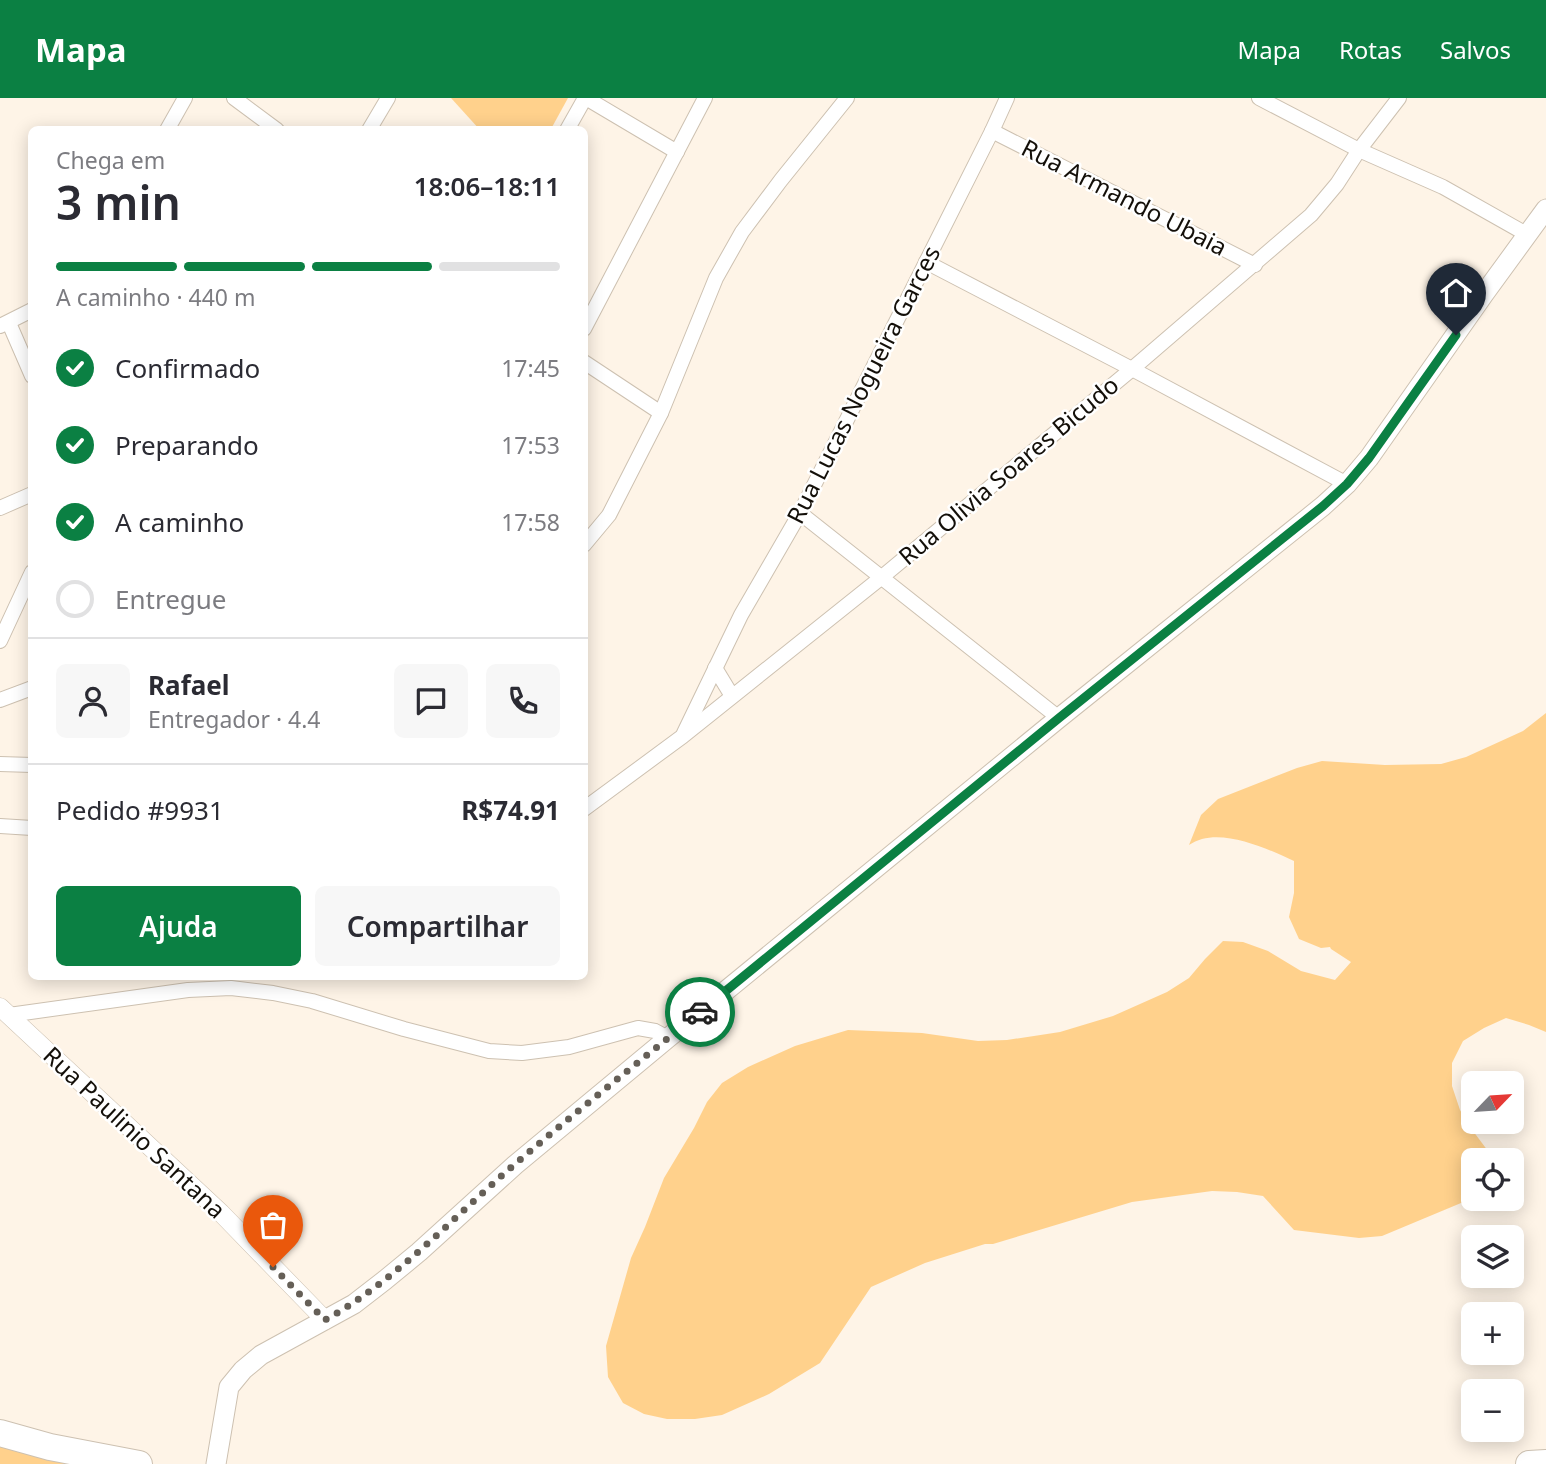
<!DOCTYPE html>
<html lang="pt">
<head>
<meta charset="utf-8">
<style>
	body { margin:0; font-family:"Noto Sans",sans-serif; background:#f7f7f7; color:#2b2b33; height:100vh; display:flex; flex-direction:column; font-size:26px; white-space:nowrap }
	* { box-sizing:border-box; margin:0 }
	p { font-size:23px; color:#7c7c81 }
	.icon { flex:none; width:38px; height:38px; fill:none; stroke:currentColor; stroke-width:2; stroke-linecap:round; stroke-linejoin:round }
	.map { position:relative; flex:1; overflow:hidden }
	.sheet { position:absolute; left:28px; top:28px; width:560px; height:854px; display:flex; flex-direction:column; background:#fff; border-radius:10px; box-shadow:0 4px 18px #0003 }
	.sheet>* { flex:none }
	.needle { width:46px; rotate:65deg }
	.fabs { position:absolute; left:1461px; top:973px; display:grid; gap:14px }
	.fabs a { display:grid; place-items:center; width:63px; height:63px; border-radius:10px; background:#fff; box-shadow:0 4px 18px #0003; font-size:35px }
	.pin { position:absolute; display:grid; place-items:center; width:60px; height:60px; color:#fff; margin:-72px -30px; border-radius:50% 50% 50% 0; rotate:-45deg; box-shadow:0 0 7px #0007 }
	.pin .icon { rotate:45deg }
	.courier { position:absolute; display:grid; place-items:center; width:70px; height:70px; margin:-35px; border:5px solid #0b8043; border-radius:50%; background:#fff; color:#222; box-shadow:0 2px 9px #0007 }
	.head em { font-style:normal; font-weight:600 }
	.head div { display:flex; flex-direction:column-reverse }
	.head { display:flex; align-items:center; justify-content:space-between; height:119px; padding:0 28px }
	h1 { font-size:46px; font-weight:600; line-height:52px }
	.bar { display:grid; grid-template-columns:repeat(4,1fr); gap:10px 7px; align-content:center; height:84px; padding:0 28px }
	.bar i { height:9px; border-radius:5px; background:#e1e1e2 }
	.bar .selected { background:#0b8043 }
	.bar p { grid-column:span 4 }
	.line { display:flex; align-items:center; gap:18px; padding:0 28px; border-top:2px solid #e1e1e2 }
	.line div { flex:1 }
	.round { display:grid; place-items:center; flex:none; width:74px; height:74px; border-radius:10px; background:#f7f7f7 }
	ol { padding:0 28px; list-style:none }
	li { display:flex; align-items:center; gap:21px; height:77px }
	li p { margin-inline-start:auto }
	li .icon { padding:7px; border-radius:50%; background:#0b8043; color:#fff; stroke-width:4 }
	li:last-child { color:#7c7c81 }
	li i { width:38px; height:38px; border:4px solid #e1e1e2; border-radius:50% }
	.cta { display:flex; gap:14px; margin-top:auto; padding:14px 28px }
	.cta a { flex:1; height:80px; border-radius:10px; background:#0b8043; color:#fff; font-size:28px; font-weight:600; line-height:80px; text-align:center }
	.cta a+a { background:#f7f7f7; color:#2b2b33 }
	header { display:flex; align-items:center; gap:42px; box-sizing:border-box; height:98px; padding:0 35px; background:#0b8043; color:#fff }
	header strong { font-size:33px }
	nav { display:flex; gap:38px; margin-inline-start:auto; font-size:24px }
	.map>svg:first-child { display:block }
	.green { fill:#ffd18c }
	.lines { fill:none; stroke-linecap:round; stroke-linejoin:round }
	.minor-casing { stroke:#cdc1b1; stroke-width:16 }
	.tertiary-casing { stroke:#cdc1b1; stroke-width:19 }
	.secondary-casing { stroke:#cdc1b1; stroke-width:21 }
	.motorway-casing { stroke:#cdc1b1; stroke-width:28 }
	.minor { stroke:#fff; stroke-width:14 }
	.tertiary { stroke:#fff; stroke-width:18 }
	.secondary { stroke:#fff; stroke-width:19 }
	.motorway { stroke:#fff; stroke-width:26 }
	.done { stroke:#655f57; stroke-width:7; stroke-dasharray:0 12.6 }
	.route { stroke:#0b8043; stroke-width:9 }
	.labels { text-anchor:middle; stroke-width:5; stroke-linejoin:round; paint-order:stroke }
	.street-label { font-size:24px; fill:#130f09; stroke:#fff }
</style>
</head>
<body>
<header>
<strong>Mapa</strong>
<nav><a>Mapa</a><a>Rotas</a><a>Salvos</a></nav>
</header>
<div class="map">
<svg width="1546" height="1366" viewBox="0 0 1546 1366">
	<rect width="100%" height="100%" fill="#fef4e7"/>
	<!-- green -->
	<g class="green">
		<polygon points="451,0 568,0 551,31 480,32"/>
		<path d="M1546,615V934L1529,927L1506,920L1484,930L1463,943L1452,965V988L1460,1012L1473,1033L1488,1053L1504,1062H1474L1473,1100L1382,1138L1359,1140L1294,1132L1263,1098L1237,1094L1212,1093L1132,1104L993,1146H985L925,1165L871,1189L820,1265L769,1296L722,1317L695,1321H667L644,1316L623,1305L608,1279L606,1248L631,1160L645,1129L664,1080L694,1030L707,1004L722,985L748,969L795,948L848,932L922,935L978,943L1007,942L1060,934L1113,918L1167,894L1189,880L1205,861L1223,843L1243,844L1268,853L1301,873L1335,882L1351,864L1331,851L1330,849L1321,850L1299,841L1289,819L1294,795V763C1266,750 1217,727 1189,747L1201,717L1218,701L1297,670L1322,663L1385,667L1441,666L1466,659L1523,633Z"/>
		<polygon points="0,1345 89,1366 0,1366"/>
	</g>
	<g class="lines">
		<defs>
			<g id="minor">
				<polyline points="234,0 277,32"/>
				<polyline points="586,0 677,54"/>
				<polyline points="1259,0 1359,52 1443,89 1528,137"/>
				<polyline points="167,32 185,0"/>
				<polyline points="369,32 388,0"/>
				<polyline points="567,32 585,0"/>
				<polyline points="992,33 1255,167"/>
				<polyline points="926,164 1132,271 1347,386"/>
				<polyline points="9,225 32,278"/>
				<polyline points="0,228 32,212"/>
				<polyline points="584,231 705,0"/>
				<polyline points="584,264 661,315"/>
				<polyline points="0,410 32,396"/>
				<polyline points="800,415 1059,620"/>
				<polyline points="584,447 609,417 661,315 716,180 742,134 781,82 847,0"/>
				<polyline points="0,543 32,474"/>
				<polyline points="715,570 732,598"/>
				<polyline points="0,602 32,590"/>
				<polyline points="684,635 741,517 800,415 992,33 1007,0"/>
				<polyline points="0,666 32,667"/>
				<polyline points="584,711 683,638 882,479 1132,271 1311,117 1337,86 1359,52 1399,0"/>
				<polyline points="0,728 32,730"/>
				<polyline points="9,917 188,892 231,890 273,895 312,903 404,931 489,953 522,955 569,949 638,930 655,933 668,940"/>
			</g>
			<polyline id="tertiary" points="0,909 221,1115 325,1222"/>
			<polyline id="secondary" points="216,1366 229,1289 243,1272 261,1257 354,1206 385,1182 419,1154 515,1067 668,940 1059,620 1323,408 1347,386 1369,360 1484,196 1546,111"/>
			<g id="motorway">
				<polyline points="0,1335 50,1349 139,1366"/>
				<polyline points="1529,1366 1546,1365"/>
			</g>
		</defs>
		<!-- minor casing -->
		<use href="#minor" class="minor-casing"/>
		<!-- tertiary casing -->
		<use href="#tertiary" class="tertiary-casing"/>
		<!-- secondary casing -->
		<use href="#secondary" class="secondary-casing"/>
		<!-- motorway casing -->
		<use href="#motorway" class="motorway-casing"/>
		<!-- minor -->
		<use href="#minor" class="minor"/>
		<!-- tertiary -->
		<use href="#tertiary" class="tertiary"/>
		<!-- secondary -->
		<use href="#secondary" class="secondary"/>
		<!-- motorway -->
		<use href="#motorway" class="motorway"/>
	</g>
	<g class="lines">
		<!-- done -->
		<path class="done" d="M273,1169L325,1222C397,1182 452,1120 514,1067C575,1014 638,965 700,914"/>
		<!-- route -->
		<polyline class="route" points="700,914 1059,620 1323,408 1347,386 1369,360 1456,237"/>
	</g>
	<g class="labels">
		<!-- street labels -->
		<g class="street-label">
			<text transform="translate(1124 100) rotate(27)" y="8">Rua Armando Ubaia</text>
			<text transform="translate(864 287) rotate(-63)" y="8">Rua Lucas Nogueira Garces</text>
			<text transform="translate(1009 373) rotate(-40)" y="8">Rua Olivia Soares Bicudo</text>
			<text transform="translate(134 1035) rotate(43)" y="8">Rua Paulinio Santana</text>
		</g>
	</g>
</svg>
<div class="fabs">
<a><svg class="needle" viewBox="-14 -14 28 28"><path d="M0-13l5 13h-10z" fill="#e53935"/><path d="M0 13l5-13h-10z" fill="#7c7c81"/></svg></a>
<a><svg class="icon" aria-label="locate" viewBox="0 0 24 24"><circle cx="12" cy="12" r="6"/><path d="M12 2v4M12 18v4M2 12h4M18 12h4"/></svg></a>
<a><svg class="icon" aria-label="layers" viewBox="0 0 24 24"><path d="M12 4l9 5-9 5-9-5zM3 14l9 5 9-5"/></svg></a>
<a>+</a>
<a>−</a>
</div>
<div class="pin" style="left:273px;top:1169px;background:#ea580c"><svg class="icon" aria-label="bag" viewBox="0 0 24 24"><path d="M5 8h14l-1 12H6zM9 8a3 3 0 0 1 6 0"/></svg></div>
<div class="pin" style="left:1456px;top:237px;background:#1f2937"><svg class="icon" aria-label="home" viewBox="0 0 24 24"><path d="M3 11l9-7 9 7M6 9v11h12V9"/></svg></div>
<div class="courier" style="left:700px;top:914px"><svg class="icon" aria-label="car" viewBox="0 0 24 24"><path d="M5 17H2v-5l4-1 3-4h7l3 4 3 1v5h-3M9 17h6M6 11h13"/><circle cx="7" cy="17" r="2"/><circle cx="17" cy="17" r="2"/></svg></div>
<section class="sheet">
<div class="head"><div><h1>3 min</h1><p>Chega em</p></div><em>18:06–18:11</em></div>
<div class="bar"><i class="selected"></i><i class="selected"></i><i class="selected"></i><i></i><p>A caminho · 440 m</p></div>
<ol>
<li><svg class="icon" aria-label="check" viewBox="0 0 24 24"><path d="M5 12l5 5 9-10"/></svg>Confirmado<p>17:45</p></li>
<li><svg class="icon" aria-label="check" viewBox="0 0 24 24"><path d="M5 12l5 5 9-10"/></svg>Preparando<p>17:53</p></li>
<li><svg class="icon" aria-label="check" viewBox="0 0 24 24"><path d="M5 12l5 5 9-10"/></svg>A caminho<p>17:58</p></li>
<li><i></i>Entregue</li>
</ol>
<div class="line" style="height:126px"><a class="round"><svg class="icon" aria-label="person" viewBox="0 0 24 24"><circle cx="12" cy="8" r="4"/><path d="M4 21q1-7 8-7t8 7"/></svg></a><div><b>Rafael</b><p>Entregador · 4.4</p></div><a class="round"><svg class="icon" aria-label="chat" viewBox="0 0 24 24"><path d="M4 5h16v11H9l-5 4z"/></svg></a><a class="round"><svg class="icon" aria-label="phone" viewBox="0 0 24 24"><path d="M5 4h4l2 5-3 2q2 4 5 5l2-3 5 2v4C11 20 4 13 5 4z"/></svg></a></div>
<div class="line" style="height:91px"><div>Pedido #9931</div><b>R$74.91</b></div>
<div class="cta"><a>Ajuda</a><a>Compartilhar</a></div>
</section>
</div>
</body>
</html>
